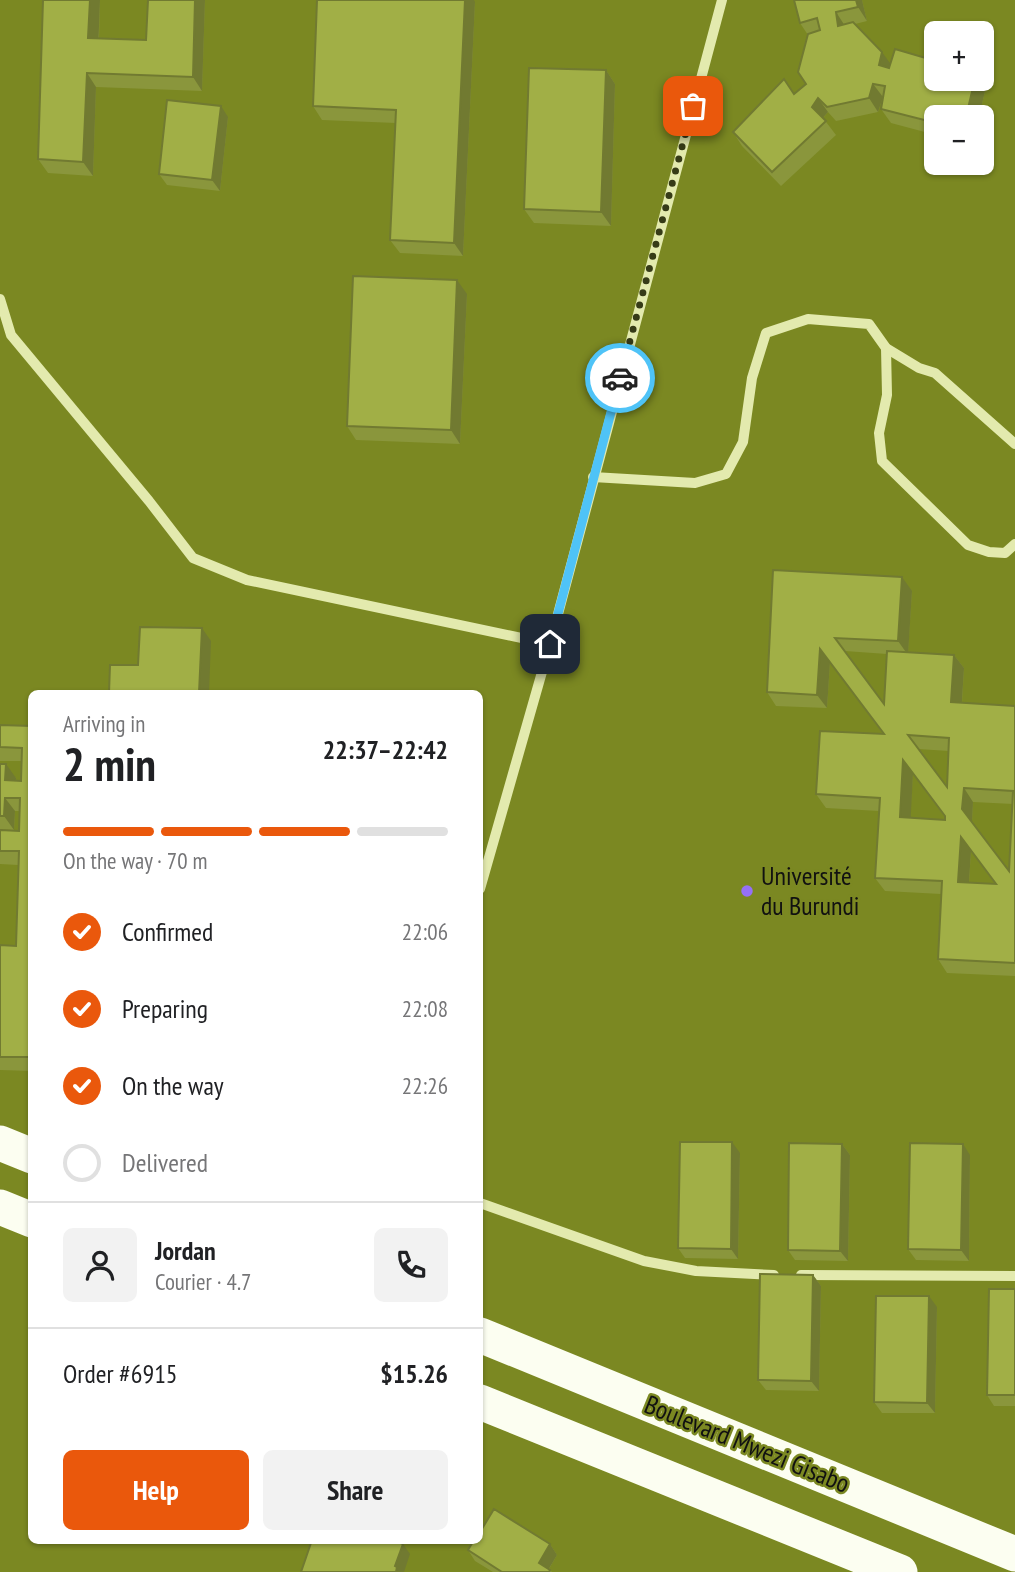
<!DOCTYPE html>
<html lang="en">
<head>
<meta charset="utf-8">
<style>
	body { margin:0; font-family:"PT Sans Narrow",sans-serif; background:#f2f2f2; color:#202124; height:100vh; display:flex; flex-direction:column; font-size:26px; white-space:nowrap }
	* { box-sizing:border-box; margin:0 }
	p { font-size:23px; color:#757577 }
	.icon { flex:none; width:38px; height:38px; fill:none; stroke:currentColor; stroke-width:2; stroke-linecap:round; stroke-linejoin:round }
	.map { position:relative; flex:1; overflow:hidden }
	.sheet { position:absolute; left:28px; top:690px; width:455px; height:854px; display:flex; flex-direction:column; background:#fff; border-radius:10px; box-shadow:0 2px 5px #0004 }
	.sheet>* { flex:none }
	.fabs { position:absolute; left:924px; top:21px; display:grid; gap:14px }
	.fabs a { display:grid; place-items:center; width:70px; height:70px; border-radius:10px; background:#fff; box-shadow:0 2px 5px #0004; font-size:35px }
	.pin { position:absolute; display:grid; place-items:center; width:60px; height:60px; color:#fff; margin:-30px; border-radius:14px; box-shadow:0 4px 10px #0006 }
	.courier { position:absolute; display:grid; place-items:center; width:70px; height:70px; margin:-35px; border:5px solid #4fc3f7; border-radius:50%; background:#fff; color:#222; box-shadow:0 2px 9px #0007 }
	.head em { font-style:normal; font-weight:700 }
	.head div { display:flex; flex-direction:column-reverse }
	.head { display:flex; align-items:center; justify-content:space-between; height:119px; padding:0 35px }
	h1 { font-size:46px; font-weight:700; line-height:52px }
	.bar { display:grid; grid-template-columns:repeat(4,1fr); gap:10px 7px; align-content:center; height:84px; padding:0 35px }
	.bar i { height:9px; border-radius:5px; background:#e0e0e0 }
	.bar .selected { background:#ea580c }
	.bar p { grid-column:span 4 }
	.line { display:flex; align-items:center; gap:18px; padding:0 35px; border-top:2px solid #e0e0e0 }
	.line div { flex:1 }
	.round { display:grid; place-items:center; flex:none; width:74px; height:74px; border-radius:10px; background:#f2f2f2 }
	ol { padding:0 35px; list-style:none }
	li { display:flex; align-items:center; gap:21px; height:77px }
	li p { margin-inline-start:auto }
	li .icon { padding:7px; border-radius:50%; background:#ea580c; color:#fff; stroke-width:4 }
	li:last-child { color:#757577 }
	li i { width:38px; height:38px; border:4px solid #e0e0e0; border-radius:50% }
	.cta { display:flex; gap:14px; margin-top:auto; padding:14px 35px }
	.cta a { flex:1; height:80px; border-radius:10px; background:#ea580c; color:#fff; font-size:28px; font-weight:700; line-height:80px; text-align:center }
	.cta a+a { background:#f2f2f2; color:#202124 }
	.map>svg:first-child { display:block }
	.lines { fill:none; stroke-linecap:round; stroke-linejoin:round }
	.service { stroke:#e3eaae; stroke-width:10 }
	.primary { stroke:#fcfef1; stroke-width:35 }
	.wall { fill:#8a963c; fill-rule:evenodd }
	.shaded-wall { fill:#717a31 }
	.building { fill:#a1af46; stroke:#717a31; stroke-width:2; fill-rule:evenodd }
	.done { stroke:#363b17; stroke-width:7; stroke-dasharray:0 12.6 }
	.route { stroke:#4fc3f7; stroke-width:9 }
	.poi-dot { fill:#9570f6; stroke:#7b8822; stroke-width:2.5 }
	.labels { text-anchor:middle; stroke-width:5; stroke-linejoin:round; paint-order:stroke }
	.poi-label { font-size:26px; fill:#111; stroke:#7b8822; text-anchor:start }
	.street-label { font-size:26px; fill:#111; stroke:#7b8822 }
</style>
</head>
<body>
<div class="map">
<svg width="1015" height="1572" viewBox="0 0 1015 1572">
	<rect width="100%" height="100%" fill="#7b8822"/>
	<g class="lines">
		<!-- service -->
		<g class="service">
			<polyline points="0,299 11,335 149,501 193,558 247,580 550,644"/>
			<polyline points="886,348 887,395 879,433 882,461 968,545 989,552 1005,553 1015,544"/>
			<polyline points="593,477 695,483 726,474 743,442 752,378 766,333 808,319 869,324 886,348 919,368 935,373 1015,444"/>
			<polyline points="480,889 550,644 722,0"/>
			<polyline points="480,1203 644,1261 696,1271 774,1275"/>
			<polyline points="801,1275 1015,1276"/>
		</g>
		<!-- primary -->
		<g class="primary">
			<polyline points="0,1143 32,1156"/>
			<polyline points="0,1207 32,1220"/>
			<polyline points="480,1335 1015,1554"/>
			<polyline points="480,1402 900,1572"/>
		</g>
	</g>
	<!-- wall -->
	<g class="wall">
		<polygon points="43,0 100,0 99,39 146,40 148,0 205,0 202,91 96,87 93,176 48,173 38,159"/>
		<polygon points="862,0 867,21 855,24 890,64 986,87 979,117 936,117 936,135 891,123 881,109 883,97 878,112 836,121 828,112 823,118 836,135 781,186 742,146 733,132 794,94 806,84 808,35 800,23"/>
		<polygon points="475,2 463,256 400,253 390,240 396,123 322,120 313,106"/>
		<polygon points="606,70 615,84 611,226 534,223 524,209"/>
		<polygon points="228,117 220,191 167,185 159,174"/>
		<polygon points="467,294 460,444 356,440 347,426"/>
		<path d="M773,570L912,591L908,652L954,655L964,668L962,703L1015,706V976L947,973L938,959L941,894L885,891L875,878L879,811L826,808L816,794L883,734L830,662L827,708L776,706L767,692ZM845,651L887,654L884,704ZM918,749L949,751L947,787ZM913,774L945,817V820L910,818ZM973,802L1013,804L1009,871L972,822ZM971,851L995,884L969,883Z"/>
		<path d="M0,725L32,726V1071L0,1070V945L16,946L18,865L0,864V830L19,831L20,811H15L14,830L0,829ZM0,761H22L21,781H16V778L0,764Z"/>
		<polygon points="842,1144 850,1155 848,1261 795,1260 788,1250"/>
		<polygon points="740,1153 738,1259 685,1258 678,1248"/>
		<polygon points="970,1155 969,1261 916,1260 908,1249"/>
		<polygon points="813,1275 821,1286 819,1391 766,1390 758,1380"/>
		<polygon points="1015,1289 1015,1406 994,1406 987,1395"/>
		<polygon points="937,1307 935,1413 882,1413 874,1402"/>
		<polygon points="550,1544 557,1555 549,1569 552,1572 493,1572 475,1561 468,1550"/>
	</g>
	<!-- shaded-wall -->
	<g class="shaded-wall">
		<polygon points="90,0 100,0 98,52 88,38"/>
		<polygon points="195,0 205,0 202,91 193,77"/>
		<polygon points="465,0 474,0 475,2 463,256 454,243"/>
		<polygon points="856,0 862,0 867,21 858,7"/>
		<polygon points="836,12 845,26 838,26"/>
		<polygon points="882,52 892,66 889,79 879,65"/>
		<polygon points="606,70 615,84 611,226 601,212"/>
		<polygon points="87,73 96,87 93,176 83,162"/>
		<polygon points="975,79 980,79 986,87 979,117 966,117"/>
		<polygon points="873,84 883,97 878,112 869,98"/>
		<polygon points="818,98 828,112 821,120 812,107"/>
		<polygon points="221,106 228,117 220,191 212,180"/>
		<polygon points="457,280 467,294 460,444 451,430"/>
		<polygon points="902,577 912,591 908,655 898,641"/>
		<polygon points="202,628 211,641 209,693 199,693"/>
		<polygon points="820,649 830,662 827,708 817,695"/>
		<polygon points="954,655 964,668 961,716 951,702"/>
		<polygon points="903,760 913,774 910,831 900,817"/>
		<polygon points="6,764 16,778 15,794 5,780"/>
		<polygon points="964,788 973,802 972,822 962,809"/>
		<polygon points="5,798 15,811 14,830 4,816"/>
		<polygon points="961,837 971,851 968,896 958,882"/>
		<polygon points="732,1142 740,1153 738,1259 731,1249"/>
		<polygon points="842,1144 850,1155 848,1261 840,1251"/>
		<polygon points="963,1144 970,1155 969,1261 961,1250"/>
		<polygon points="813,1275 821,1286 819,1391 811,1381"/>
		<polygon points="929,1296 937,1307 935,1413 927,1403"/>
		<polygon points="403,1544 410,1554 404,1572 396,1572 395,1566"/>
		<polygon points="550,1544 557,1555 547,1572 539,1563"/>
	</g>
	<!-- building -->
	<g class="building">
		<polygon points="43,0 90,0 88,38 146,40 148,0 195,0 193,77 87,73 83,162 38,159"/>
		<polygon points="317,0 465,0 454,243 390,240 396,110 313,106"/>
		<polygon points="794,0 856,0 858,7 836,12 838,26 853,22 882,52 879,65 889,68 895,49 936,61 936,79 975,79 966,117 936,117 936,123 881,109 885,86 873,84 869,98 827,107 818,98 812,107 826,121 772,172 733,132 784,79 794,94 806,84 798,72 808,34 820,30 817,18 800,23"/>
		<polygon points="529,68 606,70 601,212 524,209"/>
		<polygon points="167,100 221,106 212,180 159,174"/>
		<polygon points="353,276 457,280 451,430 347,426"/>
		<path d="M773,570L902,577L898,641L835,638L884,704L887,651L954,655L951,702L1015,706V963L938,959L942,881L875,878L880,798L816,794L820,731L884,734L820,649L817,695L767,692ZM908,735L949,738L947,787ZM903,760L945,816V820L900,817ZM964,788L1013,791L1009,871L962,809ZM961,837L996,884L958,882Z"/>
		<polygon points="140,627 202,628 199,693 109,693 110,665 138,665"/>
		<polygon points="0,725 32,726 32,1057 0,1057 0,945 16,946 19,851 0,851 0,830 19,831 20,798 5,798 4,816 0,816 0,764 6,764 5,780 21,781 22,748 0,747"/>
		<polygon points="680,1142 732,1142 731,1249 678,1248"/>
		<polygon points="789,1143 842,1144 840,1251 788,1250"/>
		<polygon points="910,1143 963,1144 961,1250 908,1249"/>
		<polygon points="760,1274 813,1275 811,1381 758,1380"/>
		<polygon points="989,1289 1015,1289 1015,1395 987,1395"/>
		<polygon points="876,1296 929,1296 927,1403 874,1402"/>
		<polygon points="494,1509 550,1544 539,1563 550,1570 549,1572 502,1572 468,1550 474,1540 480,1540 480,1532"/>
		<polygon points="312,1540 393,1540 403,1544 395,1566 397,1567 396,1572 301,1572"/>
	</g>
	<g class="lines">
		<!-- done -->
		<polyline class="done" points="620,378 693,106"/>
		<!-- route -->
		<polyline class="route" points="550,644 620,378"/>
	</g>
	<!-- markers -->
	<circle class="poi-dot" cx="747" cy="891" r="7"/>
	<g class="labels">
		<!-- poi labels -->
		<g class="poi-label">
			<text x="761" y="885">Université<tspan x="761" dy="30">du Burundi</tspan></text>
		</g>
		<!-- street labels -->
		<g class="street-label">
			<text transform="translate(747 1444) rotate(22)" y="9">Boulevard Mwezi Gisabo</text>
		</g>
	</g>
</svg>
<div class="fabs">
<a>+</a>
<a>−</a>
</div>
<div class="pin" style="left:693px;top:106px;background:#ea580c"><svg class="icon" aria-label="bag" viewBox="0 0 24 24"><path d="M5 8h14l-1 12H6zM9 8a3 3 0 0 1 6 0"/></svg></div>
<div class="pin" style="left:550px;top:644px;background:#1f2937"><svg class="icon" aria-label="home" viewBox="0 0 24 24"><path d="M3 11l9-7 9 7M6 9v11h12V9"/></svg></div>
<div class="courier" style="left:620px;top:378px"><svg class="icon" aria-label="car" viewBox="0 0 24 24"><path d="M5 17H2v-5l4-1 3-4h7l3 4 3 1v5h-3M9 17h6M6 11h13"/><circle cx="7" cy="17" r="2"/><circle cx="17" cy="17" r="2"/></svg></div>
<section class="sheet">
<div class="head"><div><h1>2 min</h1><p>Arriving in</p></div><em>22:37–22:42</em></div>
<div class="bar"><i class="selected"></i><i class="selected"></i><i class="selected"></i><i></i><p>On the way · 70 m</p></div>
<ol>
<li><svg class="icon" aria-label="check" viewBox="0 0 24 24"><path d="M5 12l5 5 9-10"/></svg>Confirmed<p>22:06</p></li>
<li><svg class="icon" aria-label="check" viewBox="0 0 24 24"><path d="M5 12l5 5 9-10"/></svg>Preparing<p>22:08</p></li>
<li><svg class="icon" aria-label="check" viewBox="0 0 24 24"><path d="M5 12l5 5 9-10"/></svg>On the way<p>22:26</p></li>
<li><i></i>Delivered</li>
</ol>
<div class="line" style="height:126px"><a class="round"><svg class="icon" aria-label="person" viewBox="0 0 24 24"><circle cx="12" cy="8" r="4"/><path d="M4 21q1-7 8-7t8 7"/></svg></a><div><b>Jordan</b><p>Courier · 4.7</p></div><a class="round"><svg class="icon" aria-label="phone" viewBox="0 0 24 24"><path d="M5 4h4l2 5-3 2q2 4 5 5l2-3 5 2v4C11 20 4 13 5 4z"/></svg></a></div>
<div class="line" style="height:91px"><div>Order #6915</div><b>$15.26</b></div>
<div class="cta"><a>Help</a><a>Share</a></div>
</section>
</div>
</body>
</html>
